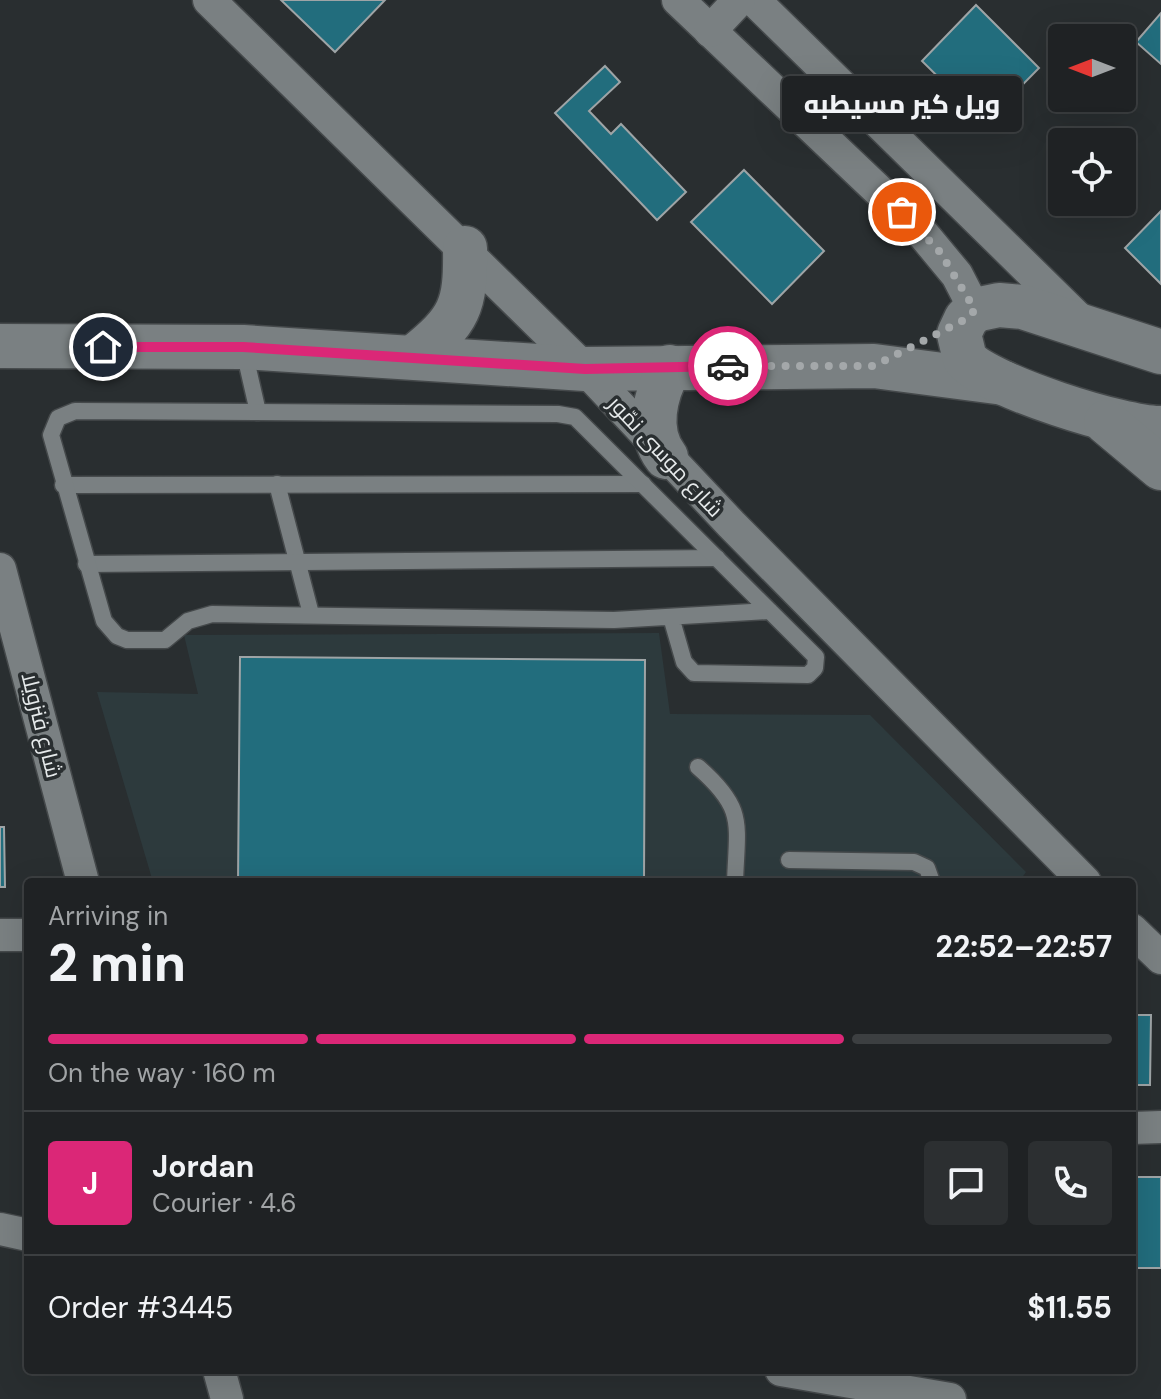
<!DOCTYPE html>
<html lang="en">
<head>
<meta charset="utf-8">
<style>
	body { margin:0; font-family:"DM Sans",Cairo,sans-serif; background:#2c2f31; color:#f1f3f6; height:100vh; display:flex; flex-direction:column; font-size:30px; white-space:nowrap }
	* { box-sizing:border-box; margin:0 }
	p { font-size:26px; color:#a1a4a6 }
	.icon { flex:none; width:44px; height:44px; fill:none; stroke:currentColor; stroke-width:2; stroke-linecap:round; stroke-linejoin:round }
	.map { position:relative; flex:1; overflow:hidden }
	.panel { position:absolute; left:24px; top:878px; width:1112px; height:496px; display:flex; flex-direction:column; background:#1f2224; border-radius:8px; box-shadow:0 8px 32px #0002,0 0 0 2px #3c3f41 }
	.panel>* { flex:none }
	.needle { width:52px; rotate:270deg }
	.fabs { position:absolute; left:1048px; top:24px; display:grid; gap:16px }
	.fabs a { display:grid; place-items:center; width:88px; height:88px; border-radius:8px; background:#1f2224; box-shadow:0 8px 32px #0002,0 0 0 2px #3c3f41; font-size:40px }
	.pin { position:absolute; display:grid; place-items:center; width:68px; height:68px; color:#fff; margin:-34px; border:4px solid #fff; border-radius:50%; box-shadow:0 2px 8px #0007 }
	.courier { position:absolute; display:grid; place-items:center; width:80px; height:80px; margin:-40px; border:6px solid #db2777; border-radius:50%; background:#fff; color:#222; box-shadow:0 2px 10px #0007 }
	.bubble { position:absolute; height:56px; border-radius:8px; background:#1f2224; box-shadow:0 8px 32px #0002,0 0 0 2px #3c3f41; font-size:26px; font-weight:800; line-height:56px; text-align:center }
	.summary em { font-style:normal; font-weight:800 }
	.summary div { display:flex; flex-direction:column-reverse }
	.summary { display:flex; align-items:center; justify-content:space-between; height:136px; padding:0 24px }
	h1 { font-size:52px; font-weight:800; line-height:60px }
	.bar { display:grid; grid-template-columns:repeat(4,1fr); gap:12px 8px; align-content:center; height:96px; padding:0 24px }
	.bar i { height:10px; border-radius:6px; background:#3c3f41 }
	.bar .selected { background:#db2777 }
	.bar p { grid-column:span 4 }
	.line { display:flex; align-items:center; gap:20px; padding:0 24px; border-top:2px solid #3c3f41 }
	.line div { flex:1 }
	.round { display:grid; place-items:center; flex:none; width:84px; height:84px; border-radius:8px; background:#2c2f31 }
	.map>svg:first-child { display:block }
	.built { fill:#2d3a3d }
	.building { fill:#226d7d; stroke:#9ea4a6; stroke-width:2 }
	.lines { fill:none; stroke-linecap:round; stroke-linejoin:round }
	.lane-casing { stroke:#45494b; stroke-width:19 }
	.street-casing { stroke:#45494b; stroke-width:35 }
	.secondary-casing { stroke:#45494b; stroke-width:47 }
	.lane { stroke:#7a8082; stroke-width:16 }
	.street { stroke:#7a8082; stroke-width:32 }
	.secondary { stroke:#7a8082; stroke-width:44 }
	.done { stroke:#a4a8aa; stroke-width:8; stroke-dasharray:0 14.4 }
	.route { stroke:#db2777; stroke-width:10 }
	.labels { text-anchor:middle; stroke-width:7; stroke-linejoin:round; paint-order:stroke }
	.street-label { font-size:22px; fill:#e6eaeb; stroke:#292e30 }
</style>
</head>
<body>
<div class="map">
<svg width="1161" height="1399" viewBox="0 0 1161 1399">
	<rect width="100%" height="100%" fill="#292e30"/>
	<!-- built -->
	<polygon class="built" points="659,633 670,714 870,715 1026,872 1019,882 153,882 97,692 198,694 184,635"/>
	<!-- building -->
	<g class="building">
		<polygon points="281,0 385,0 335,52"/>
		<polygon points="976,5 1039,68 985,123 922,61"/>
		<polygon points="1161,13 1161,64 1136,42"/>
		<polygon points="605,66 620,82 589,111 611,134 621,124 686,192 657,220 555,113"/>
		<polygon points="744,170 824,251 772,304 691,222"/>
		<polygon points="1161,211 1161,284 1125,248"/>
		<polygon points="240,657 645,660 644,882 238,882"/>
		<polygon points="0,827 4,827 5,887 0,887"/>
		<polygon points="1132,1015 1151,1015 1150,1085 1132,1085"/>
		<rect x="1132" y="1177" width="29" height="91"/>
	</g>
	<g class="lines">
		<defs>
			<g id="lane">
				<polyline points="244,351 258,412"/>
				<polyline points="277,484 311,614"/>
				<polyline points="63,485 643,484"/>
				<polyline points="86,564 717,558"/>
				<polyline points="671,617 684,662 694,673 808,675 815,668 816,657 575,417 558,414 75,411 58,418 51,435 104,621 117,636 127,640 165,640 188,621 212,614 614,620 770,611"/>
				<path d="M698,767C746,809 737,823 735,882"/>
				<polyline points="789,860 914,862 927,868 932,882"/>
			</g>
			<g id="street">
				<polyline points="209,0 585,369 731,524 1085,882"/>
				<polyline points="678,0 918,228 957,275 975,310"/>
				<polyline points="754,0 1085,325"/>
				<polyline points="710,31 739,0"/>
				<polyline points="0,569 83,882"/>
				<polyline points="1132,930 1161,958"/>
				<polyline points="0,935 28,935"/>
				<polyline points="1132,1128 1161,1127"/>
				<polyline points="0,1229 28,1235"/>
				<polyline points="219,1370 227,1399"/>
				<polyline points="781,1370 950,1399"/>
			</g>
			<g id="secondary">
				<polyline points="0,346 243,347 585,369 874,366 1004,383"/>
				<path d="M1161,352L1023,307L999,305L975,310L966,319L959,334L965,359C988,386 1125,429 1161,428"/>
				<path d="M414,357C460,320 466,307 465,248"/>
				<polyline points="1106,422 1161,468"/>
				<path d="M666,457C646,431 655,394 670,367"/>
			</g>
		</defs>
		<!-- lane casing -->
		<use href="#lane" class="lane-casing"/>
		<!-- street casing -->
		<use href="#street" class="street-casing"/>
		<!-- secondary casing -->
		<use href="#secondary" class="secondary-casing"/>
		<!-- lane -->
		<use href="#lane" class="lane"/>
		<!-- street -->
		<use href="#street" class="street"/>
		<!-- secondary -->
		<use href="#secondary" class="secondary"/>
	</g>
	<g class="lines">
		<!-- done -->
		<polyline class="done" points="728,366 874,366 966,319 975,310 940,252 902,212"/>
		<!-- route -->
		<polyline class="route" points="103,347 243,347 585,369 728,366"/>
	</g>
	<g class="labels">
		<!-- street labels -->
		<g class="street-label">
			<text transform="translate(666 456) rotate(47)" y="8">شارع موسى نمّور</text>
			<text transform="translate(42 725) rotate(76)" y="8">شارع فنزويلا</text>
		</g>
	</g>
</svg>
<div class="fabs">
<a><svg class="needle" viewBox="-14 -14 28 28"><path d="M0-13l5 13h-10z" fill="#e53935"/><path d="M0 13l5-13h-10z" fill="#a1a4a6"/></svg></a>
<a><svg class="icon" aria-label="locate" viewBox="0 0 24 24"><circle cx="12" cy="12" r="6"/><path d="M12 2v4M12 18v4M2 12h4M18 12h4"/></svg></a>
</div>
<div class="pin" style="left:902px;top:212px;background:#ea580c"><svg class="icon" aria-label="bag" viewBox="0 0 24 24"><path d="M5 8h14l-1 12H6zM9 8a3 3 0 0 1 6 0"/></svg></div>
<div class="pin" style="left:103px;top:347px;background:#1f2937"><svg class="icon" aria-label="home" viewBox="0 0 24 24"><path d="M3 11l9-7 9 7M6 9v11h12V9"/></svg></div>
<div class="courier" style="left:728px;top:366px"><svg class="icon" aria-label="car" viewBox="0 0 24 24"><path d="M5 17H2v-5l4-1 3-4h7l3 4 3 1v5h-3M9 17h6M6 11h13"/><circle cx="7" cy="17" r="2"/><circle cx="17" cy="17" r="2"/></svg></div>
<div class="bubble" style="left:782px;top:76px;width:240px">ويل كير مسيطبه</div>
<section class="panel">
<div class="summary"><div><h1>2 min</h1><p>Arriving in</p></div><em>22:52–22:57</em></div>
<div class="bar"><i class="selected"></i><i class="selected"></i><i class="selected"></i><i></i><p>On the way · 160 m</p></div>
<div class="line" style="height:144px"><b class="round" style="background:#db2777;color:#fff">J</b><div><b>Jordan</b><p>Courier · 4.6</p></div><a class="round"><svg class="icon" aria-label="chat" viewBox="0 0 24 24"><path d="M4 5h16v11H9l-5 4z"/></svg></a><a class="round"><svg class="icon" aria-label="phone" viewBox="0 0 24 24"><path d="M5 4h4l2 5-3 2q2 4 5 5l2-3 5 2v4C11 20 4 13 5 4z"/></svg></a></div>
<div class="line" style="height:104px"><div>Order #3445</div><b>$11.55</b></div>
</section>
</div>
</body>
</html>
